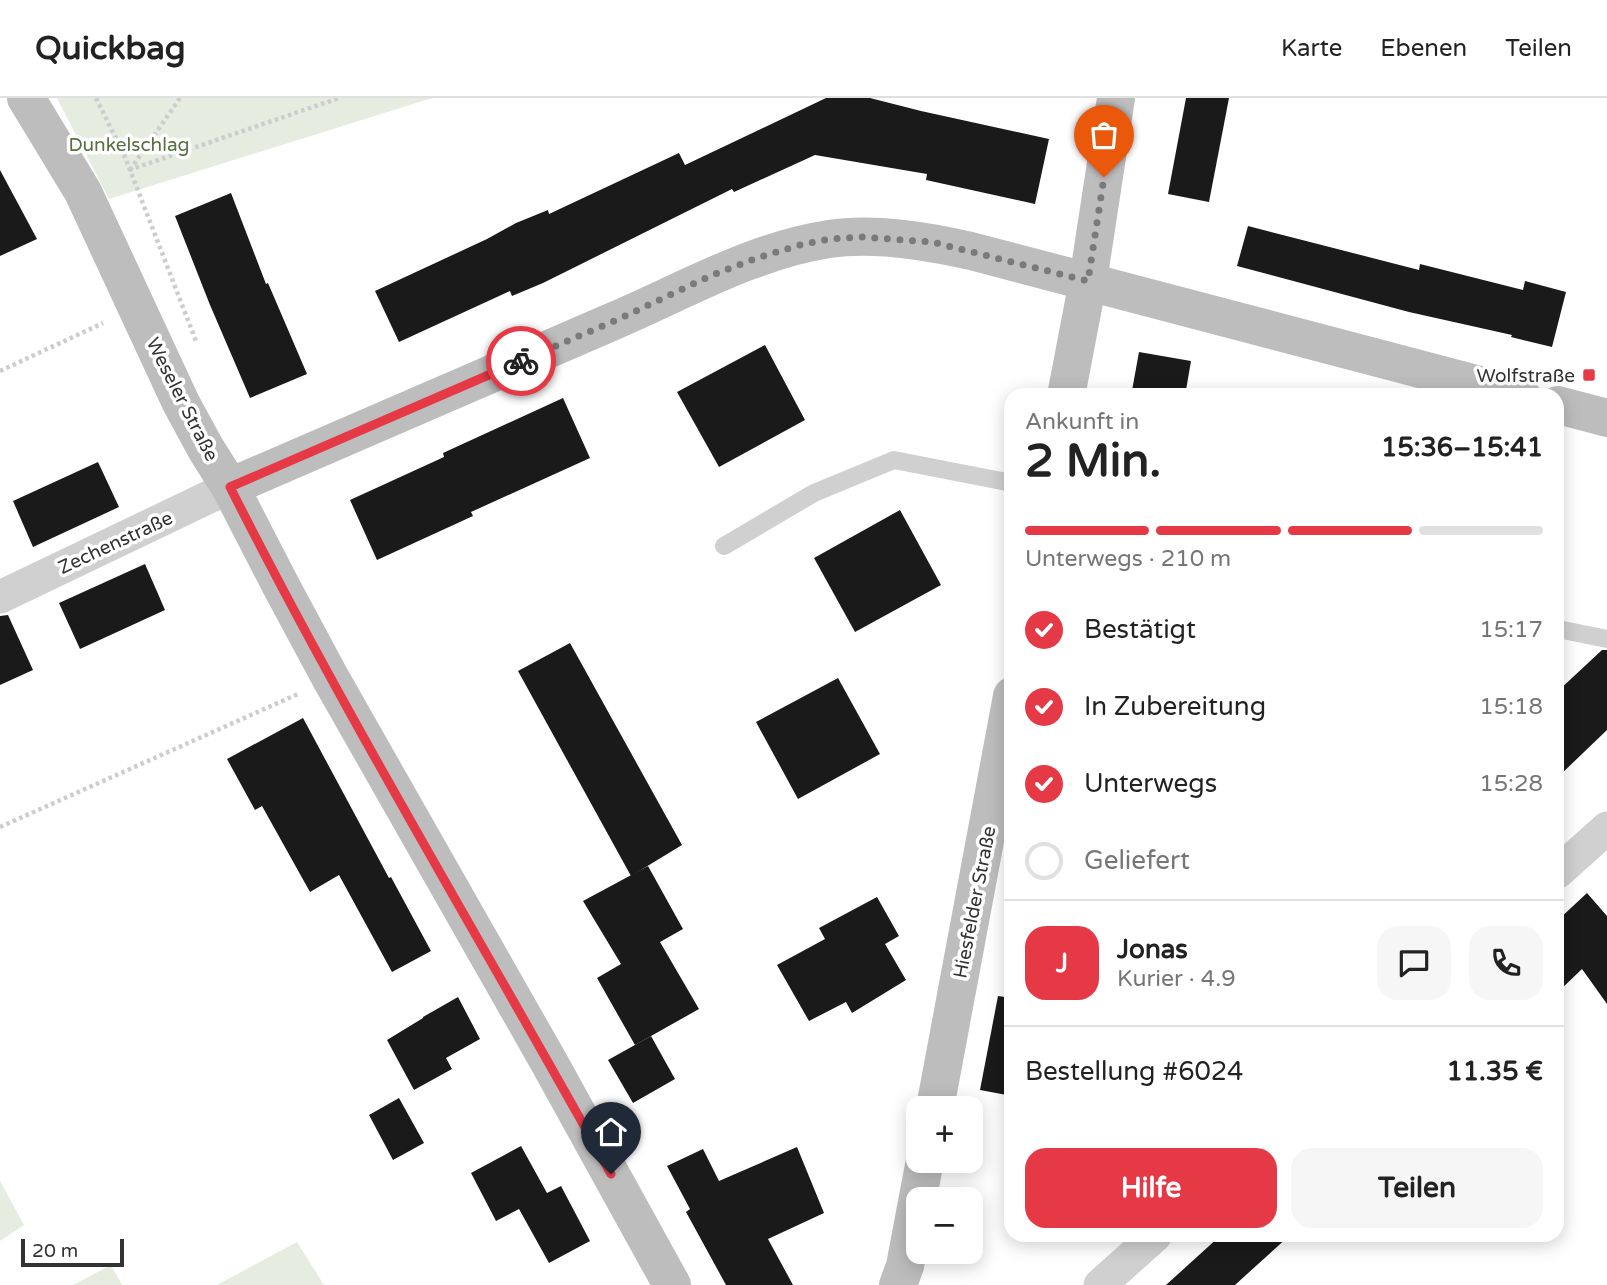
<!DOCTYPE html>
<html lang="de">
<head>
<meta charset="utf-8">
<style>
	body { margin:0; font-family:"Varela Round",sans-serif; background:#f6f6f6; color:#222; height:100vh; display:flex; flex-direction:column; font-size:26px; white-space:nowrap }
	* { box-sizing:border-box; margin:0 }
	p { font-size:23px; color:#767676 }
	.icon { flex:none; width:38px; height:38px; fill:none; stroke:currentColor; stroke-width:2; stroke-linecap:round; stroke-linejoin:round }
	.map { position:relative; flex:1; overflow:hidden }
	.details { position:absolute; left:1004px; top:290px; width:560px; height:854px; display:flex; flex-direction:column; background:#fff; border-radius:21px; box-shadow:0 4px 18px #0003 }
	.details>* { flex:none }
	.controls { position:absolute; left:906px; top:998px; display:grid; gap:14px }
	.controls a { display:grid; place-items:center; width:77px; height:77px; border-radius:14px; background:#fff; box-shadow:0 4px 18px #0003; font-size:35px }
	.scale { position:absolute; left:21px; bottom:18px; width:103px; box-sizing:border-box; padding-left:7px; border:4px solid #333; border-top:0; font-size:19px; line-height:24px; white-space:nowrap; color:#333; -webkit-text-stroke:5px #fff; paint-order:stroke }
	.pin { position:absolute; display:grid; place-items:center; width:60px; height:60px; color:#fff; margin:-72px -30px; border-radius:50% 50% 50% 0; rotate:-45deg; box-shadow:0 0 7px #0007 }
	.pin .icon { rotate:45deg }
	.courier { position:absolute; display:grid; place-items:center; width:70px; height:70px; margin:-35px; border:5px solid #e63946; border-radius:50%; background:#fff; color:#222; box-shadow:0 2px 9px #0007 }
	.headline em { font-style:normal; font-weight:700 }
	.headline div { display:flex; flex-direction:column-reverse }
	.headline { display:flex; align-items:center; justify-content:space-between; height:119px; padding:0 21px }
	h1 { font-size:46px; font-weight:700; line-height:52px }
	.bar { display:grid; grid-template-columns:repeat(4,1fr); gap:10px 7px; align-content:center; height:84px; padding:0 21px }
	.bar i { height:9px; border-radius:5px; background:#e0e0e0 }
	.bar .selected { background:#e63946 }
	.bar p { grid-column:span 4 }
	.line { display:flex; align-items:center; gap:18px; padding:0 21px; border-top:2px solid #e0e0e0 }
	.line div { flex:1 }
	.round { display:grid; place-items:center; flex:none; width:74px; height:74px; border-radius:21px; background:#f6f6f6 }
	ol { padding:0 21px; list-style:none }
	li { display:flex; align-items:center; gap:21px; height:77px }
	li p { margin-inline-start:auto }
	li .icon { padding:7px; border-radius:50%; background:#e63946; color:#fff; stroke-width:4 }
	li:last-child { color:#767676 }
	li i { width:38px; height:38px; border:4px solid #e0e0e0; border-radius:50% }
	.button { display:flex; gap:14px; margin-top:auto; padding:14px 21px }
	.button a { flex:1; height:80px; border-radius:21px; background:#e63946; color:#fff; font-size:28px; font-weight:700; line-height:80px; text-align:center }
	.button a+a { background:#f6f6f6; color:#222 }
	header { display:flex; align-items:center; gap:42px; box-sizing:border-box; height:98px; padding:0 35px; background:#fff; border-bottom:2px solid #e0e0e0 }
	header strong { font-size:33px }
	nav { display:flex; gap:38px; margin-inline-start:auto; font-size:24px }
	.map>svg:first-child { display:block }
	.green { fill:#e6ecdf }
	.building { fill:#1a1a1a }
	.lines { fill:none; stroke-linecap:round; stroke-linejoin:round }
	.path { stroke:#cdcdcd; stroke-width:4.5; stroke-dasharray:3.5 3.5; stroke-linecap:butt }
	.lane { stroke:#d0d0d0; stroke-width:18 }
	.street { stroke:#d0d0d0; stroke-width:33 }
	.secondary { stroke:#bdbdbd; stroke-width:38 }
	.done { stroke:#7a7a7a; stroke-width:7; stroke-dasharray:0 12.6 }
	.route { stroke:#e63946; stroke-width:9 }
	.poi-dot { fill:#e63946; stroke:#fff; stroke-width:2.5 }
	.labels { text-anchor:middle; stroke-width:7; stroke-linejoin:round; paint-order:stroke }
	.park-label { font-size:19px; fill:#56703f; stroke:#fff }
	.poi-label { font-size:19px; fill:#333; stroke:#fff; text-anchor:end }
	.street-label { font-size:19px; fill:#333; stroke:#fff }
</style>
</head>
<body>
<header>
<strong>Quickbag</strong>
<nav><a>Karte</a><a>Ebenen</a><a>Teilen</a></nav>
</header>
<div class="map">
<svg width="1607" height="1187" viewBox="0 0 1607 1187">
	<rect width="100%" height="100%" fill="#fff"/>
	<!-- green -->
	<g class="green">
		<polygon points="57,0 432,0 109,101"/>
		<polygon points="0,1083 24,1127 0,1143"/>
		<polygon points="297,1144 324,1187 217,1187"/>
		<polygon points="111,1167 122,1187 73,1187"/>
	</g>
	<!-- building -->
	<g class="building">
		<polygon points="826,0 870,0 921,13 1049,41 1035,106 926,82 927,76 815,57 734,94 732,91 543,185 512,198 510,193 399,244 375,193 487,141 516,125 548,112 549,116 679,55 685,67"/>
		<polygon points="1186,0 1229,0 1209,104 1168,96"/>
		<polygon points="0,72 37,141 0,158"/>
		<polygon points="231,95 266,186 268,185 307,276 250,300 210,207 175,118"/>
		<polygon points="1248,128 1419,172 1420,166 1523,192 1525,183 1566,194 1552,249 1511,239 1512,237 1409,214 1237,168"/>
		<polygon points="765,247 805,322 719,369 677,294"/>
		<polygon points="1139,254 1191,263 1185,298 1131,298"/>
		<polygon points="563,300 590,360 471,414 473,418 377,462 350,402 444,359 443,355"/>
		<polygon points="98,364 119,409 33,449 13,403"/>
		<polygon points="900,412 941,487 855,534 814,460"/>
		<polygon points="145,466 165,512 80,551 59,505"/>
		<polygon points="8,517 33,572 0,587 0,518"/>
		<polygon points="570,545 682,747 631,778 518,573"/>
		<polygon points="1602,552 1607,552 1607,632 1558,679 1558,593"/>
		<polygon points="838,580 880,656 798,701 756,624"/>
		<polygon points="303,620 389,780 391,779 431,853 392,874 339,777 310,794 262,708 255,712 227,661"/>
		<polygon points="648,768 683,831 660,844 699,911 635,947 597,880 621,866 583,803"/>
		<polygon points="1587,795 1607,818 1607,906 1582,871 1558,894 1558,822"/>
		<polygon points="877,799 899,838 885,846 906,882 852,915 846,904 809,923 777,867 825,841 819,830"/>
		<polygon points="998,898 1012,900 1012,998 980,992"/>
		<polygon points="458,899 480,941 446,960 452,971 414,992 387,942 423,920 423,919"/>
		<polygon points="651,938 675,981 633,1005 608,962"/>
		<polygon points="399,1000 424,1045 393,1062 369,1017"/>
		<polygon points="521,1048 547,1095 561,1088 590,1143 549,1165 519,1111 496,1123 471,1075"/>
		<polygon points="797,1049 824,1115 768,1141 793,1187 726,1187 686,1114 690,1111 667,1068 703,1051 719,1083"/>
		<polygon points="1220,1138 1289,1138 1235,1187 1166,1187"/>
	</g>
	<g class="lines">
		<!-- path -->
		<g class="path">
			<polyline points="96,0 125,59 196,243"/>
			<polyline points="129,72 339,0"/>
			<polyline points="130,72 180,0"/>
			<polyline points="0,273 103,225"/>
			<polyline points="0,729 298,596"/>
		</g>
		<!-- lane -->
		<g class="lane">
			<polyline points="724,448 814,395 894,362 1012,385"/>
			<polyline points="1558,531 1607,541"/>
		</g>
		<!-- street -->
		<g class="street">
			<polyline points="0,499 230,389"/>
			<polyline points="1558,774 1607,730"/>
			<polyline points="1100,1187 1155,1138"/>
		</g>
		<!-- secondary -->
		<g class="secondary">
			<polyline points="26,0 83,94 181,305 206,351 230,389 280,486 331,581 550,966 672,1187"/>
			<polyline points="1066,298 1088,183 1116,0"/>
			<polyline points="1558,307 1607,320"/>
			<path d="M230,389C359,333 488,278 616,222C686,192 752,153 829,141C875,134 927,143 971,153L1522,298"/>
			<polyline points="935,1010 1012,598"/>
			<polyline points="898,1187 905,1168 925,1062"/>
		</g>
	</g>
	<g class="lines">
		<!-- done -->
		<polyline class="done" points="521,263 621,220 710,178 757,160 800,147 830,141 861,139 932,144 1088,183 1104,79"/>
		<!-- route -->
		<path class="route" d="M521,263L230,389C348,623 484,847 611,1076"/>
	</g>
	<!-- markers -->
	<rect class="poi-dot" x="1582" y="270" width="14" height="14" rx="3.5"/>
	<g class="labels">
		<!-- park labels -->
		<g class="park-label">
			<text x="129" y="53">Dunkelschlag</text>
		</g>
		<!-- poi labels -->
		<g class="poi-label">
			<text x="1575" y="284">Wolfstraße</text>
		</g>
		<!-- street labels -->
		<g class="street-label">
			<text transform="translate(183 301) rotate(63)" y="7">Weseler Straße</text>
			<text transform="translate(115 444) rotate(-25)" y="7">Zechenstraße</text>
			<text transform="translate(974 804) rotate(-79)" y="7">Hiesfelder Straße</text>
		</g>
	</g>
</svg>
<div class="controls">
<a>+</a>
<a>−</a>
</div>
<div class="scale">20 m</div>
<div class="pin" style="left:1104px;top:79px;background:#ea580c"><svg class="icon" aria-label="bag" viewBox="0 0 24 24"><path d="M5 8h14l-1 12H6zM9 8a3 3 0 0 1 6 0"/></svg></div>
<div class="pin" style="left:611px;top:1076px;background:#1f2937"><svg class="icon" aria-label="home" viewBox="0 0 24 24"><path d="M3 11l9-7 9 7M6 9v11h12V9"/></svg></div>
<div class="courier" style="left:521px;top:263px"><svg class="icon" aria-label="bike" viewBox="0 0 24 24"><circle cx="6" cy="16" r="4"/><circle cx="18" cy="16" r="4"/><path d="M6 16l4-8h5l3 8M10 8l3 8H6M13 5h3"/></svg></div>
<section class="details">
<div class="headline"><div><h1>2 Min.</h1><p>Ankunft in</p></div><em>15:36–15:41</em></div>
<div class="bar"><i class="selected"></i><i class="selected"></i><i class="selected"></i><i></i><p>Unterwegs · 210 m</p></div>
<ol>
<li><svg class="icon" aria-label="check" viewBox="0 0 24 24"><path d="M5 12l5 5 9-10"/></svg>Bestätigt<p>15:17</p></li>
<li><svg class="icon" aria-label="check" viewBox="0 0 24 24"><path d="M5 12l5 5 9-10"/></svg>In Zubereitung<p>15:18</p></li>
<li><svg class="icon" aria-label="check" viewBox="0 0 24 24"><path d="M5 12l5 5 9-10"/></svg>Unterwegs<p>15:28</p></li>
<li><i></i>Geliefert</li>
</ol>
<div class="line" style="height:126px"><b class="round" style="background:#e63946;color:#fff">J</b><div><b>Jonas</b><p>Kurier · 4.9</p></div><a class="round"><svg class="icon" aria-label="chat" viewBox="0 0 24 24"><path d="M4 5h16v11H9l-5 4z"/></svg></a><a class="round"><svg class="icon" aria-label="phone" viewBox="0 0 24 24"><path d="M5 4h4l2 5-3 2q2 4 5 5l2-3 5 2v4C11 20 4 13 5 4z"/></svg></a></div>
<div class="line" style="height:91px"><div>Bestellung #6024</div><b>11.35 €</b></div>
<div class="button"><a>Hilfe</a><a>Teilen</a></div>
</section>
</div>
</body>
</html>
